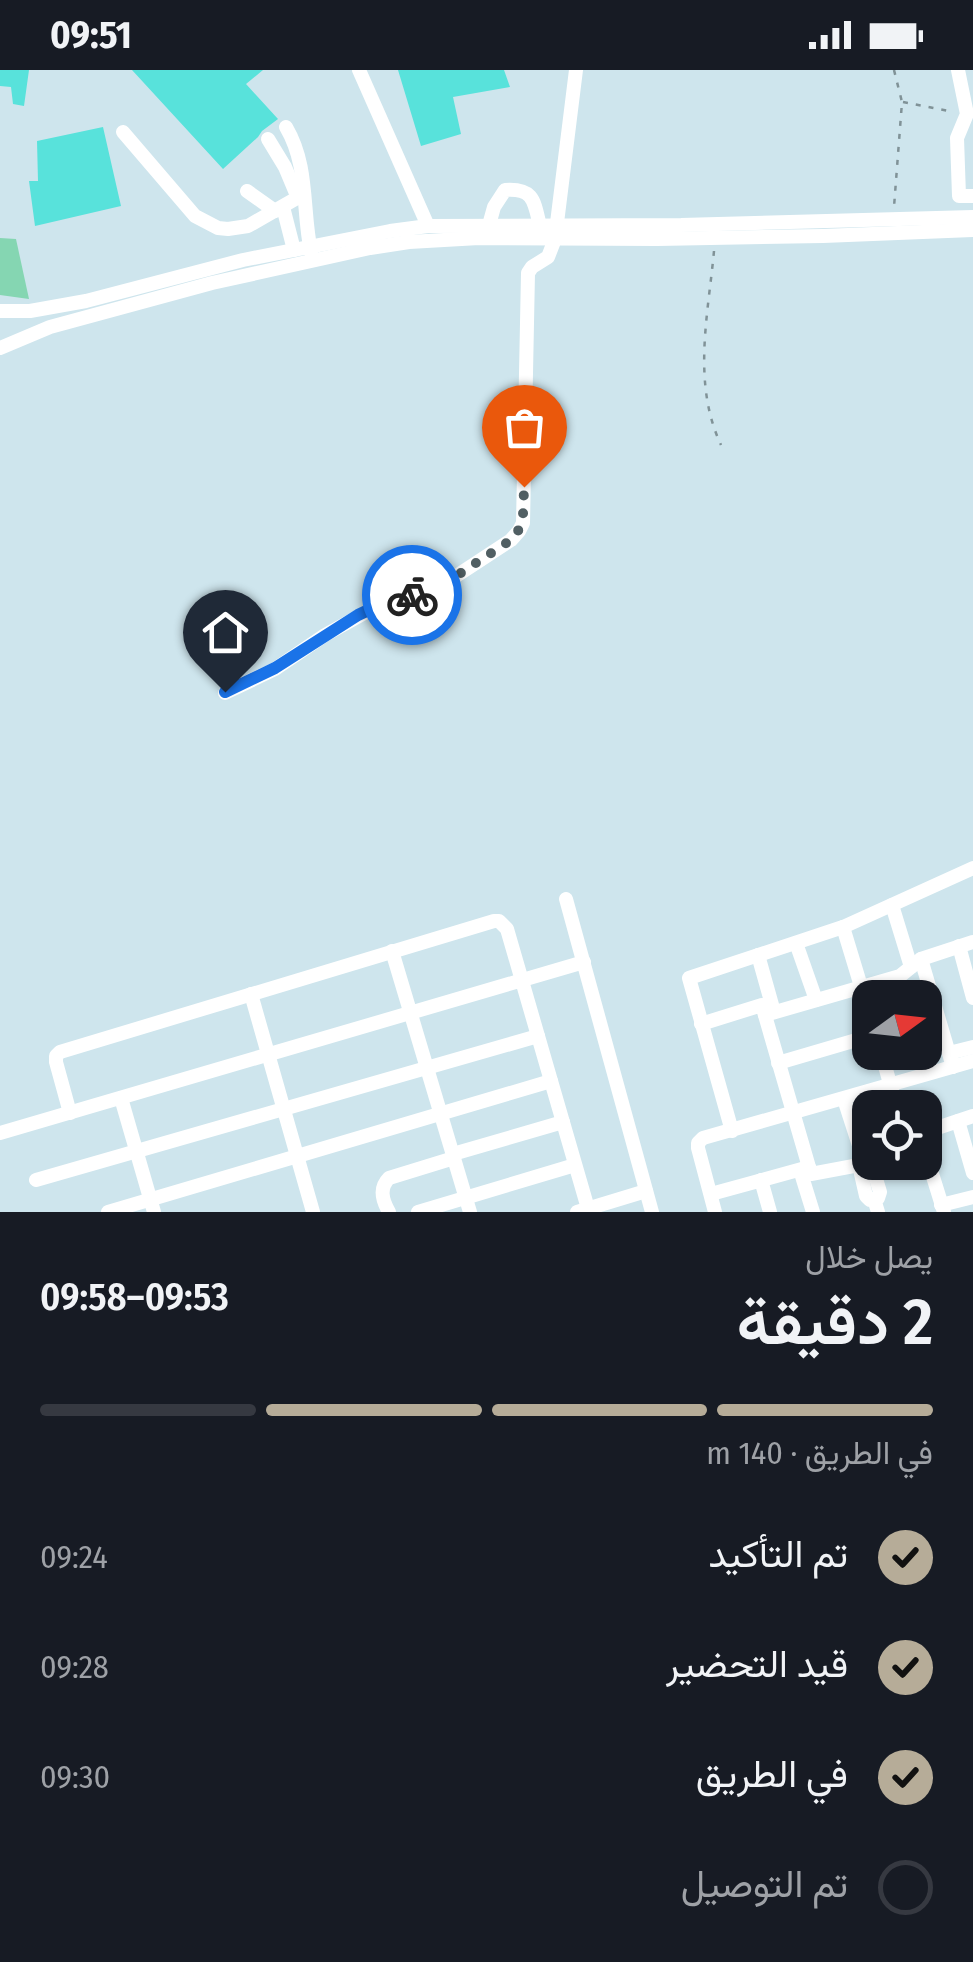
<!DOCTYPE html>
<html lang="ar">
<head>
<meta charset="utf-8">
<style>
	body { margin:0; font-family:"Fira Sans Condensed",Vazirmatn,sans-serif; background:#20242c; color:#f1f3f6; direction:rtl; height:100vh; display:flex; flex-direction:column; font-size:38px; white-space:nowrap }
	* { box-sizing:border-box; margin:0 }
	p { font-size:32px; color:#9ea1a6 }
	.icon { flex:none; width:55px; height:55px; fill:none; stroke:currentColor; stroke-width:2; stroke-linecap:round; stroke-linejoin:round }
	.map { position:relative; height:1142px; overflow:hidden; direction:ltr }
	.sheet { display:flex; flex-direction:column; background:#171b24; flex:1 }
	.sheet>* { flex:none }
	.needle { width:65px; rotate:75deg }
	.controls { position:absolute; left:852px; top:910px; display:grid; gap:20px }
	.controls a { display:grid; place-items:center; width:90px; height:90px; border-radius:20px; background:#171b24; box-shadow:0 2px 8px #0004; font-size:50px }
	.pin { position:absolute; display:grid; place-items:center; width:85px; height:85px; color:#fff; margin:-102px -42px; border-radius:50% 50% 50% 0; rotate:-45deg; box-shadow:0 0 10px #0007 }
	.pin .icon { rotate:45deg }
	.courier { position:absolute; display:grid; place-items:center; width:100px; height:100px; margin:-50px; border:8px solid #1a73e8; border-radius:50%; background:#fff; color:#222; box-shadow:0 2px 12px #0007 }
	.headline em { font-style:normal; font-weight:600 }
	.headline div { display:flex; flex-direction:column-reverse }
	.headline { display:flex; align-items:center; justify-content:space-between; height:170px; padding:0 40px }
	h1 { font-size:65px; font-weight:600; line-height:75px }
	.bar { display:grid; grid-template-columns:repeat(4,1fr); gap:15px 10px; align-content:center; height:120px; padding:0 40px }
	.bar i { height:12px; border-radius:8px; background:#363941 }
	.bar .selected { background:#b6ac98 }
	.bar p { grid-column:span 4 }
	ol { padding:0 40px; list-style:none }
	li { display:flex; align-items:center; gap:30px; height:110px }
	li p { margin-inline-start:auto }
	li .icon { padding:10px; border-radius:50%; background:#b6ac98; color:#111; stroke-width:4 }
	li:last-child { color:#9ea1a6 }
	li i { width:55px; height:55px; border:5px solid #363941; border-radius:50% }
	.status { display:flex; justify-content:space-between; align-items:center; height:70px; padding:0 50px; background:#171b24; direction:ltr }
	.status svg { height:28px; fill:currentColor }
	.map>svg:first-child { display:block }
	.green { fill:#85d6b2 }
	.building { fill:#58e2db }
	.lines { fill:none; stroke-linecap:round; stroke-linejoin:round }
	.path { stroke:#809297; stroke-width:2.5; stroke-dasharray:5 8; stroke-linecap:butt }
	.minor { stroke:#fff; stroke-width:14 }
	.done { stroke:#515f63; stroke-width:10; stroke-dasharray:0 18 }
	.route { stroke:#1a73e8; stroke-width:12 }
</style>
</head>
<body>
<div class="status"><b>09:51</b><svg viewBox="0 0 49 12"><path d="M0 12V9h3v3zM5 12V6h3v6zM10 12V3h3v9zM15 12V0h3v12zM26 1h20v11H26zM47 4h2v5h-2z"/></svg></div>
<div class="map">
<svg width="973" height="1142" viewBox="0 0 973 1142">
	<rect width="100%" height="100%" fill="#cee5ed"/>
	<!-- green -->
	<polygon class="green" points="0,168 16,169 29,229 0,225"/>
	<!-- building -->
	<g class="building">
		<polygon points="0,0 29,0 24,36 13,34 11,17 0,16"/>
		<polygon points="132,0 263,0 246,14 278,49 262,61 258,67 223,99"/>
		<polygon points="398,0 504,0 510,17 453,27 461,64 421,76"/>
		<polygon points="103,57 121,136 35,156 29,111 38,111 37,71"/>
	</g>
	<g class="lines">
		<!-- path -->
		<g class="path">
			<polyline points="894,0 902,32 894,137"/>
			<polyline points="903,32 954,42"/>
			<path d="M714,181C708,246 692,313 721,375"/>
		</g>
		<!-- minor -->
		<g class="minor">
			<polyline points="359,0 428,156"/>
			<polyline points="958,0 967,44 957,68 959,126 973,126"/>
			<path d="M286,57C309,96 302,139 311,182"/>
			<polyline points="123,62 195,146 218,158 228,159 248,156 304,124"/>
			<polyline points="268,69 285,97 298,128"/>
			<polyline points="247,121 275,141"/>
			<polyline points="283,137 294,180"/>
			<path d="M489,155L494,137L505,120C534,118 534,131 540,156"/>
			<polyline points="0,241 30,241 86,231 243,190 390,161 428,156 681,155 973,147"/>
			<polyline points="0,278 50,257 212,213 370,178 409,172 479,168 657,169 823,166 973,160"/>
			<polyline points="225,623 275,599 325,565 379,535 444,514 511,470 519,461 523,453 528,203 532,197 548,187 555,169 576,0"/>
			<polyline points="566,829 652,1142"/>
			<polyline points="892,835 911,897"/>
			<polyline points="843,857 870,946"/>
			<polyline points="796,873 816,930"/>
			<polyline points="959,876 973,928"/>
			<polyline points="392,881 470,1142"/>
			<polyline points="758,885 774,942"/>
			<polyline points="921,889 953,997"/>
			<polyline points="251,924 313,1142"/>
			<polyline points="765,945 900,906 921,889 973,872"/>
			<polyline points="701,954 762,935 811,1104 859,1095"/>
			<polyline points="881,982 897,1038"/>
			<polyline points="949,983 973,977"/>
			<polyline points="778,993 870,966"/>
			<polyline points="121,1028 154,1142"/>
			<polyline points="844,1029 864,1091 859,1095 866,1126 870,1130 874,1129"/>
			<polyline points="70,1043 56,992 56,986 60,982 494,851 499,851 507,859 589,1142"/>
			<polyline points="958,1051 973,1103"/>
			<polyline points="732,1061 689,908 843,857 973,798"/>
			<polyline points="925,1062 973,1046"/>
			<polyline points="0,1063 584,892"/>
			<polyline points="925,1081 944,1142"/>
			<polyline points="453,1084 563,1052"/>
			<polyline points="871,1092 880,1122 878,1128 874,1129 878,1142"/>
			<polyline points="800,1100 813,1142"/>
			<polyline points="36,1110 538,966"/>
			<polyline points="761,1110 770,1142"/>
			<polyline points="711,1124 809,1097"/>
			<polyline points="941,1135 973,1127"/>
			<polyline points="108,1142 551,1011"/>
			<path d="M389,1142C382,1130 379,1118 389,1108L454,1088"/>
			<polyline points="418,1142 575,1095"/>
			<polyline points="577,1142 646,1121"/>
			<polyline points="715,1142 698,1078 698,1073 703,1068 973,991"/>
		</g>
	</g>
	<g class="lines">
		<!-- done -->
		<path class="done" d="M412,525L444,514L511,470C526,455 523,438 524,417"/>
		<!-- route -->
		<polyline class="route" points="225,622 275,598 358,545 379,535 412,525"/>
	</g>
</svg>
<div class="controls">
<a><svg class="needle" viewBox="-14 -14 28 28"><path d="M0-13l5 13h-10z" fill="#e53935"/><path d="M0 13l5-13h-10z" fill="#9ea1a6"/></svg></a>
<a><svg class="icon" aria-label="locate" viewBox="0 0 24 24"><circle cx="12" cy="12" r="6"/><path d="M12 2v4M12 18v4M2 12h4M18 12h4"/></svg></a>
</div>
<div class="pin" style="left:524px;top:417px;background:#ea580c"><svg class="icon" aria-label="bag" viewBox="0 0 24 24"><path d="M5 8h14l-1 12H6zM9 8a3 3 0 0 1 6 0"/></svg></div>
<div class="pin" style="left:225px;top:622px;background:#1f2937"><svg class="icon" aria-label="home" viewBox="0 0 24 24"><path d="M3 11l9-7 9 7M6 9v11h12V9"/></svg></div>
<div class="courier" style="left:412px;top:525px"><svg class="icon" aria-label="bike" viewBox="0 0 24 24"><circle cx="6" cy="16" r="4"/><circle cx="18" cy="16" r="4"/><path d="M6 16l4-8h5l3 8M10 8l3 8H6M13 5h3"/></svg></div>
</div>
<section class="sheet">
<div class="headline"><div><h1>2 دقيقة</h1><p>يصل خلال</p></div><em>09:53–09:58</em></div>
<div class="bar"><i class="selected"></i><i class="selected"></i><i class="selected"></i><i></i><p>في الطريق · 140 m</p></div>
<ol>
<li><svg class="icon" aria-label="check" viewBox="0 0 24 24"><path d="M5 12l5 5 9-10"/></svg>تم التأكيد<p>09:24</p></li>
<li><svg class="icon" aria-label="check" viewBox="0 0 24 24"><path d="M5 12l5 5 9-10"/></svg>قيد التحضير<p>09:28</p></li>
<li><svg class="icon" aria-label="check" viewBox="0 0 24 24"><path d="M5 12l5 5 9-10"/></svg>في الطريق<p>09:30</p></li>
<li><i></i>تم التوصيل</li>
</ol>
</section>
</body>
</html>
